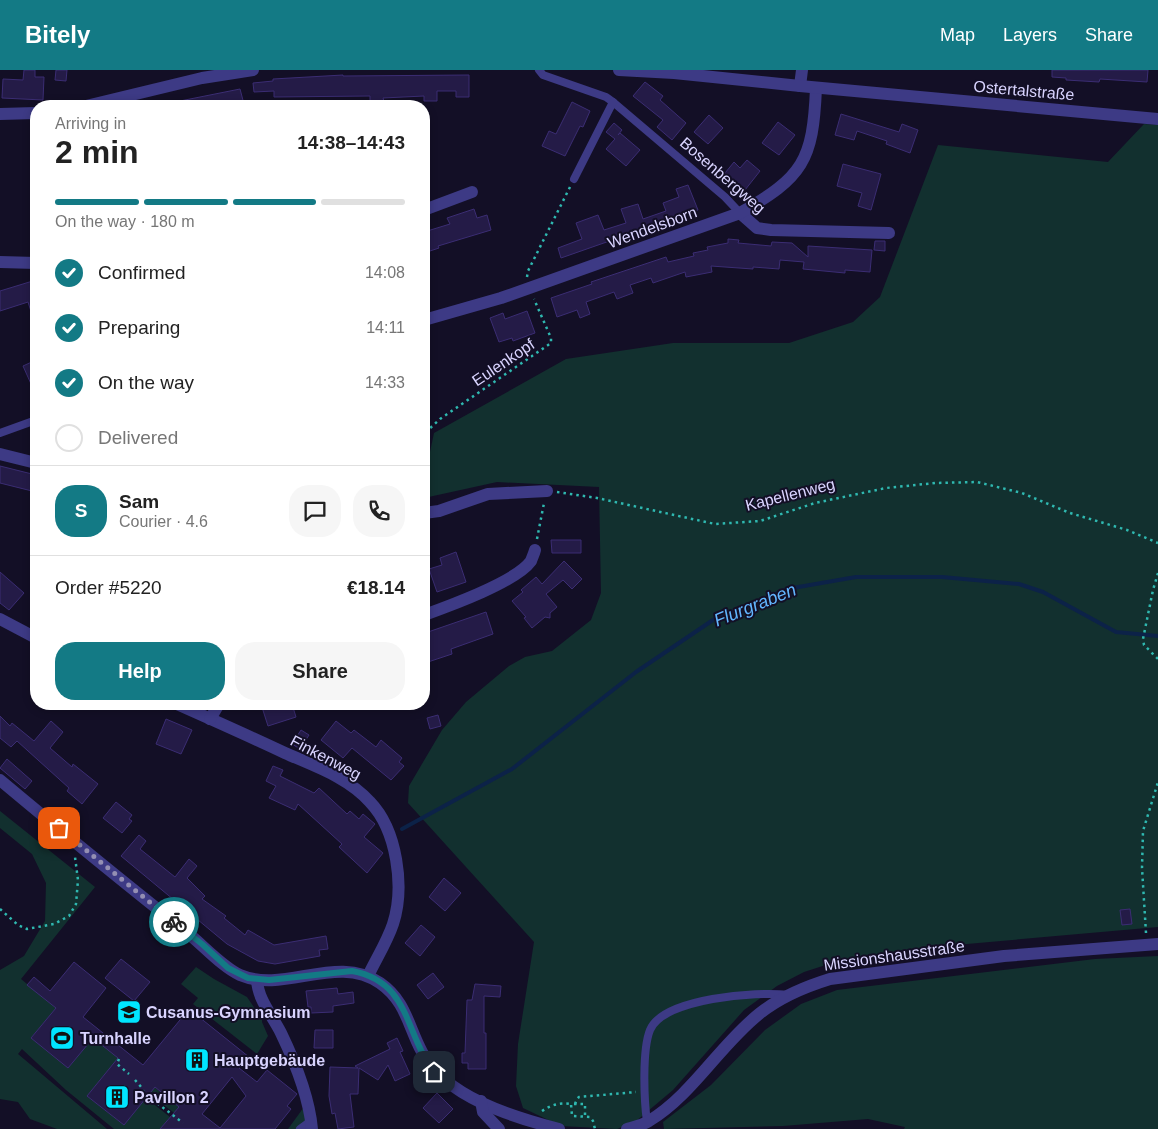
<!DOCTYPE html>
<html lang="en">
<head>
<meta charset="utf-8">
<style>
	body { margin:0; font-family:Helvetica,sans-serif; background:#f6f6f6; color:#222; height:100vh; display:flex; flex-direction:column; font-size:19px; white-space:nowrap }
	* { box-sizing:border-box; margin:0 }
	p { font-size:16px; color:#767676 }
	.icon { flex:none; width:28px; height:28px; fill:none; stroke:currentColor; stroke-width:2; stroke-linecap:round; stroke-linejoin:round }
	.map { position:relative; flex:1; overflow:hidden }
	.sheet { position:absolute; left:30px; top:30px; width:400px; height:610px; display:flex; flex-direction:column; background:#fff; border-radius:20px; box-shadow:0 2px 8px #0003 }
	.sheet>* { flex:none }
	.pin { position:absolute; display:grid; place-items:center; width:42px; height:42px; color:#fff; margin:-21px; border-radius:10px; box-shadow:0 2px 8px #0006 }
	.courier { position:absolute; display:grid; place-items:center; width:50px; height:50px; margin:-25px; border:4px solid #137a85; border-radius:50%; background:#fff; color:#222; box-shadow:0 1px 6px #0007 }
	.head em { font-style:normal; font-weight:700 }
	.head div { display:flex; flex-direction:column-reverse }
	.head { display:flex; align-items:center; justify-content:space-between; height:85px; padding:0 25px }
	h1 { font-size:32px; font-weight:700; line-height:38px }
	.bar { display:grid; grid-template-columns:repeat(4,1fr); gap:8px 5px; align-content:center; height:60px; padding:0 25px }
	.bar i { height:6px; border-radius:4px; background:#e0e0e0 }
	.bar .current { background:#137a85 }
	.bar p { grid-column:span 4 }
	.line { display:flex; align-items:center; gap:12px; padding:0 25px; border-top:1px solid #e0e0e0 }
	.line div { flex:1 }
	.round { display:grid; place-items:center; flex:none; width:52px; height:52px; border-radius:20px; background:#f6f6f6 }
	ol { padding:0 25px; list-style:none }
	li { display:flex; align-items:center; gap:15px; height:55px }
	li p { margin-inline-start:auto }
	li .icon { padding:5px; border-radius:50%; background:#137a85; color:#fff; stroke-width:4 }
	li:last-child { color:#767676 }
	li i { width:28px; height:28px; border:2px solid #e0e0e0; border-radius:50% }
	.button { display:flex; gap:10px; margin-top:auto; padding:10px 25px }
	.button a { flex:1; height:58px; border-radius:20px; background:#137a85; color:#fff; font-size:20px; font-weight:700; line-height:58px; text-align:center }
	.button a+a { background:#f6f6f6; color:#222 }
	header { display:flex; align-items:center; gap:30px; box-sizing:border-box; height:70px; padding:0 25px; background:#137a85; color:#fff }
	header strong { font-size:24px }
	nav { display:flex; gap:28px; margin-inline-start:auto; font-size:18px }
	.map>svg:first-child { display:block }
	.green { fill:#12302f }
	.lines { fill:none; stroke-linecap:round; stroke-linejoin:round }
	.stream { stroke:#0c2248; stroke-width:4 }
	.building { fill:#241b47; stroke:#3b2d73; fill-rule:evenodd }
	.path { stroke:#2fb8b0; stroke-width:2.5; stroke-dasharray:2.5 4; stroke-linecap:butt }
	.service { stroke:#3d3a85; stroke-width:8 }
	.minor { stroke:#3d3a85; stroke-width:12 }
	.tertiary { stroke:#3d3a85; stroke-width:12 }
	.done { stroke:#948fb3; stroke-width:5; stroke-dasharray:0 9 }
	.route { stroke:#137a85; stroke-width:6 }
	.labels { text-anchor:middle; stroke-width:4; stroke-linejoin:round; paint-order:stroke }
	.street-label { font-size:16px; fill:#d9d4ff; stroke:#130f26 }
	.poi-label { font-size:16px; font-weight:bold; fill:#d9d4ff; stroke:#130f26; text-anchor:start }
	.water-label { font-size:18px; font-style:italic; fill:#62b6ff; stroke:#130f26 }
</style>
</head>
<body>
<header>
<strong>Bitely</strong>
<nav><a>Map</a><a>Layers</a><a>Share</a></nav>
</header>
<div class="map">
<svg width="1158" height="1059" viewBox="0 0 1158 1059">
	<rect width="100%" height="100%" fill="#130f26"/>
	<!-- green -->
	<g class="green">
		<polygon points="1144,54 1158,55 1158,857 910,879 835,892 804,902 777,916 744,940 673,1020 635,1052 617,1059 561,1056 523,1038 516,1016 518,974 534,872 408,733 409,716 442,660 466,632 509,596 525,587 552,581 591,550 601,523 599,417 497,412 424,428 424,410 434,363 566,289 673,273 789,273 853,252 880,227 938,75 1108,92"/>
		<polygon points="0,741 95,817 21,909 56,938 31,968 68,998 93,968 118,988 87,1026 124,1055 146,1028 170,1047 160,1059 114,1059 66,1020 22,979 18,984 107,1059 57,1059 30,1049 18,1032 0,1029 0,900 24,886 45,851 46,813 32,784 0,758"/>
		<polygon points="1158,886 1158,1059 904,1059 905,1057 868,1049 783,1056 664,1059 663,1052 711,1015 765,960 801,934 837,920 1095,889"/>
		<polygon points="196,897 214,909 247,927 262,949 262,952 268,966 257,984 193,934 198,928 181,914"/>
		<polygon points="139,1005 189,1045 185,1051 149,1024"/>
		<polygon points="304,1037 308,1059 288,1059"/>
	</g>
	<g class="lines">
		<!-- stream -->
		<polyline class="stream" points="402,759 512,699 636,602 713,550 787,519 856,507 942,507 1019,514 1043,522 1116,562 1158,566"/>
	</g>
	<!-- building -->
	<g class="building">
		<polygon points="24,0 35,0 35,7 44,7 43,30 2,28 3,9 23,10"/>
		<polygon points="56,0 67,0 66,11 55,10"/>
		<polygon points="1052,0 1148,0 1147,12 1100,9 1099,12 1066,10 1066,8 1052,7"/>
		<polygon points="343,5 343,6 469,5 469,27 456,27 456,21 437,21 437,31 424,31 424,26 383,28 384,31 370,31 370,26 274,27 274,21 254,22 253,13 273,11 273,9"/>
		<polygon points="645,12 663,26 660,30 686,53 672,70 657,57 663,50 633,26"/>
		<polygon points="240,19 244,34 235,36 176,36 175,32"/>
		<polygon points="572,32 590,41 583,57 580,56 565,86 542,76 549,61 556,64"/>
		<polygon points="841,44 899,62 902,54 918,60 910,83 886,74 887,71 857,61 854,70 835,65"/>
		<polygon points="709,45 723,58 708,74 694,62"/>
		<polygon points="778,52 795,65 779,85 762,73"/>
		<polygon points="614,53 622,60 618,65 620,63 640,80 626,96 606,79 615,69 606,62"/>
		<polygon points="747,90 760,101 745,120 725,103 734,92 740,98"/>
		<polygon points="843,94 881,104 871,140 858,136 862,123 837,116"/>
		<polygon points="688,115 698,140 561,188 558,178 582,169 576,153 598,145 604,160 626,153 621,139 638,134 643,149 666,141 663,133 679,127 676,119"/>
		<polygon points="474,139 477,148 487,145 491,160 438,176 439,178 424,183 424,162 450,154 447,148"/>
		<polygon points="728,169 739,170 738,173 771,176 772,172 792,173 808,187 808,176 872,180 870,202 845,200 845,203 803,199 804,192 780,190 779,199 753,197 753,199 711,196 712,202 686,207 685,202 653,213 651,208 630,215 633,223 617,229 614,222 586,232 590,244 580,248 577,240 557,247 551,228 592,214 591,212 666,187 668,192 694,186 693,183 708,180 707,177 728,173"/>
		<polygon points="875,171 885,171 885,181 874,180"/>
		<polygon points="36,210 36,251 34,251 28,232 0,241 0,221"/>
		<polygon points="527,241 535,263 513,271 512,268 499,272 490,248 503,243 505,249"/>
		<polygon points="36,290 36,325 23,296"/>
		<polygon points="0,396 36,405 36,422 0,413"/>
		<polygon points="551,470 581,470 581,483 552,483"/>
		<polygon points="456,482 466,512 437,522 429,499 442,495 440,488"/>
		<polygon points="564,491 582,509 572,519 563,510 546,524 557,537 550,543 550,548 545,547 532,558 524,548 526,547 512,531 523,522 521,520 536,507 542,514"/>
		<polygon points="0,502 24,523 9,540 0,533"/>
		<polygon points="486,542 493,564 451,579 452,584 428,592 424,579 424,566 429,564 428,562"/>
		<polygon points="261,634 292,634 296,647 268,656"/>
		<polygon points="438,645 441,656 430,659 427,648"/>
		<polygon points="0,646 10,656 12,653 34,671 51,651 63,662 50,678 72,697 73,694 98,714 82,734 67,721 69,718 17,671 11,677 0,668"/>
		<polygon points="166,649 192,660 181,684 156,674"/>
		<polygon points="336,651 351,663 354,660 376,677 381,670 402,688 399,692 404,696 391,710 352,678 343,688 321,670"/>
		<polygon points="301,660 309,665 300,679 292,674"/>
		<polygon points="7,689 32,711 25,719 0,698"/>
		<polygon points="273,696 283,700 280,706 314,723 319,718 347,744 350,741 359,749 363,744 375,754 364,767 383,783 367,803 339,777 342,774 298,734 295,740 269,728 276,716 266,711"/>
		<polygon points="116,732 132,745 129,749 132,751 122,763 103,748"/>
		<polygon points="139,765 146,771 140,779 175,807 189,789 197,796 187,808 205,826 202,829 226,846 224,848 245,865 248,860 274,875 326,866 328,879 319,880 320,886 275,894 258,891 227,874 121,786"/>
		<polygon points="444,808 461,823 445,841 429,827"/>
		<polygon points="1130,839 1132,854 1122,855 1120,840"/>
		<polygon points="421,855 435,867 420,886 405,873"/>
		<polygon points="121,889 150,912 134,931 105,908"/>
		<path d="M74,892L106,918L83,947L143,995L189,939L249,987L239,998L257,1012L267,1000L297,1024L287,1036L291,1039L275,1059H160L179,1037L155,1017L124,1055L87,1026L118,988L93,968L68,998L31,968L56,938L27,915L34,907L50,921ZM232,1007L246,1026L220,1058L202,1044Z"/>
		<polygon points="433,903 444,917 428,929 417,915"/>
		<polygon points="475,914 501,916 500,927 484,926 484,963 486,963 486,999 468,999 468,993 462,993 462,983 465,983 467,930 472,930"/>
		<polygon points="337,918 338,924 353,922 354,933 333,936 333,942 311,943 311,937 308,937 306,921"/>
		<polygon points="315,960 333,960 333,978 314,978"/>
		<polygon points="397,968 403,981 400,982 410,1004 395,1011 388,995 378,1010 359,998 358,1024 350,1024 354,1057 338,1059 335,1043 332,1044 329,1026 330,997 358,998 355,996 390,979 387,973"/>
		<polygon points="437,1023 453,1039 439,1053 423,1038"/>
	</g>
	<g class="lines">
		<!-- path -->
		<g class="path">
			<polyline points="527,207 528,201 570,117"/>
			<polyline points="424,369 427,361 440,349 551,273 551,268 534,229"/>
			<polyline points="557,422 597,428 715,454 760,451 815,433 886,418 935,413 977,412 1022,423 1070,443 1127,460 1158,473"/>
			<polyline points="537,469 544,433"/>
			<polyline points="1158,503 1153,520 1143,569 1144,575 1158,589"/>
			<polyline points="0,839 18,855 27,859 54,854 69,846 76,834 78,810 75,787"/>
			<polyline points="1146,863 1142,798 1143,761 1158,712"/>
			<polyline points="119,989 117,994 129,1004"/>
			<polyline points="135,1010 142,1018 144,1023"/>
			<polyline points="142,1025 144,1023 183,1053"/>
			<polyline points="575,1034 577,1029 579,1027 636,1022"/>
			<path d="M542,1041C551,1035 560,1032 571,1034"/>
			<polyline points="585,1045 585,1034 571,1034 572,1046 590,1047 593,1051 595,1059"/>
		</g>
		<!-- service -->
		<g class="service">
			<polyline points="539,0 543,5 606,27 613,32 725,127 740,143"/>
			<polyline points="574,109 613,32"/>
			<polyline points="0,363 36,350"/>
			<path d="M647,1052C644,1030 642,980 650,960C663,928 758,921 787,925"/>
			<polyline points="300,1059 311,1051"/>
		</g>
		<!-- minor -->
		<g class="minor">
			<polyline points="800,16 802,0"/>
			<polyline points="424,140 472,122"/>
			<polyline points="740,143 757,158 771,160 889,163"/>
			<polyline points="0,192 36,193"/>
			<path d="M424,250L501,228L740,143C803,107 813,91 816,18"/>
			<polyline points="0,384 36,393"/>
			<polyline points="424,443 439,441 488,424 547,421"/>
			<path d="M424,545C449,536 516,512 531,491C532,488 534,484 535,480"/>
			<polyline points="0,549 36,568"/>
			<path d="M177,634C213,650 249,666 285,683C314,696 348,707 370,732C397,760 405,817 393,854C387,872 376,889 368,906"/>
			<polyline points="210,649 219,634"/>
			<path d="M0,710C61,761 122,811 184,860C201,873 222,897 240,905C285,924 337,883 380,913C406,931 408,956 422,982C445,1027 513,1047 559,1059"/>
			<path d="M257,910C258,930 272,945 281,963C295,992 309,1026 312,1059"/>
			<polyline points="481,1031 483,1042 499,1059"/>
			<path d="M627,1059C634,1057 643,1055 649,1051C693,1024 719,976 759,944C780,927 804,917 830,909L1004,886L1158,874"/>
		</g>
		<!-- tertiary -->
		<g class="tertiary">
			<polyline points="619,0 674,3 800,16 1158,49"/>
			<polyline points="86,36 202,8 253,0"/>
			<polyline points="0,44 36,43"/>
		</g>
	</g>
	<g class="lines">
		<!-- done -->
		<polyline class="done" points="59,758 174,852"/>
		<!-- route -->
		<path class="route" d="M174,852L202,874L228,898L248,908L269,910L352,901C411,912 404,963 434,1002"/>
	</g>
	<!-- icons -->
	<defs>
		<symbol id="school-square" viewBox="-11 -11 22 22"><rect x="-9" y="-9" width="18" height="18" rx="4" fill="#00e5ff" stroke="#130f26"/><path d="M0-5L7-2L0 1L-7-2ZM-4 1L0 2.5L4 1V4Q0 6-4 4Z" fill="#111"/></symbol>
		<symbol id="stadium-square" viewBox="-11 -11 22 22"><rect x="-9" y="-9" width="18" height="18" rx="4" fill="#00e5ff" stroke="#130f26"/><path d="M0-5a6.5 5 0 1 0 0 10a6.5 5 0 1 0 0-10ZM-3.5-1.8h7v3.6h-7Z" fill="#111"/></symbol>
		<symbol id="building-square" viewBox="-11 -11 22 22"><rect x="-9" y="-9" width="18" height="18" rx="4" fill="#00e5ff" stroke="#130f26"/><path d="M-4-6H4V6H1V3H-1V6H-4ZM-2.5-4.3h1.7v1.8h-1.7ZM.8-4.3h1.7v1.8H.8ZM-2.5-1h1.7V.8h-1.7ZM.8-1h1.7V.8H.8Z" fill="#111"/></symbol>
	</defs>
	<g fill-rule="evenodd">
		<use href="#school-square" x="115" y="928" width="28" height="28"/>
		<use href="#stadium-square" x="48" y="954" width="28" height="28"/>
		<use href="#building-square" x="183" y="976" width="28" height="28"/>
		<use href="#building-square" x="103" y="1013" width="28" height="28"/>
	</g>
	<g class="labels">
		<!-- street labels -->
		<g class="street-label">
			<text transform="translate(1024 20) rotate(5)" y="6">Ostertalstraße</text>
			<text transform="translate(723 105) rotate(41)" y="6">Bosenbergweg</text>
			<text transform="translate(652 157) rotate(-20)" y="6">Wendelsborn</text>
			<text transform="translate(503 292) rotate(-34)" y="6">Eulenkopf</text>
			<text transform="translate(790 424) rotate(-14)" y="6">Kapellenweg</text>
			<text transform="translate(326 687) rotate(28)" y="6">Finkenweg</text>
			<text transform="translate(894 885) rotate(-8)" y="6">Missionshausstraße</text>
		</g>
		<!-- poi labels -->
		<g class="poi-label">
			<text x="146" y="948">Cusanus-Gymnasium</text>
			<text x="80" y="974">Turnhalle</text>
			<text x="214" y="996">Hauptgebäude</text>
			<text x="134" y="1033">Pavillon 2</text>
		</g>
		<!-- water labels -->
		<g class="water-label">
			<text transform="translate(755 535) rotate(-22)" y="6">Flurgraben</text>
		</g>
	</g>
</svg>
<div class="pin" style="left:59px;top:758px;background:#ea580c"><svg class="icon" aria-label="bag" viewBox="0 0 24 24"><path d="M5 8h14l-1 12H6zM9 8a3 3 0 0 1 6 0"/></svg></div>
<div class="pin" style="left:434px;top:1002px;background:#1f2937"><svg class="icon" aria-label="home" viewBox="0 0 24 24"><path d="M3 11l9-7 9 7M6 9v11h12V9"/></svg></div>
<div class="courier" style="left:174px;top:852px"><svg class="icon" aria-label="bike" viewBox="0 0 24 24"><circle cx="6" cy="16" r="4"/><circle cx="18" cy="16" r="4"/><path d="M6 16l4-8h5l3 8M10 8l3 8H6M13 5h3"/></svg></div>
<section class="sheet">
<div class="head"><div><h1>2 min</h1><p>Arriving in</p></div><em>14:38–14:43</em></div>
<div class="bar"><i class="current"></i><i class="current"></i><i class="current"></i><i></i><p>On the way · 180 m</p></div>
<ol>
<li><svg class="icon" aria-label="check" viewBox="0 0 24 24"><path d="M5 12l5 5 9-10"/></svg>Confirmed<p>14:08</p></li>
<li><svg class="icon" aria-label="check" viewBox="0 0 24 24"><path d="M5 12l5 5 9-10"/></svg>Preparing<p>14:11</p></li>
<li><svg class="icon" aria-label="check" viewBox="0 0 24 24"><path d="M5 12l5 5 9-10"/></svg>On the way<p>14:33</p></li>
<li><i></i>Delivered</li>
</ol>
<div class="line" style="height:90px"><b class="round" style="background:#137a85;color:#fff">S</b><div><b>Sam</b><p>Courier · 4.6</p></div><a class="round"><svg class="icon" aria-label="chat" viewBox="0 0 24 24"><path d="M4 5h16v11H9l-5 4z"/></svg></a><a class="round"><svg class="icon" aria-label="phone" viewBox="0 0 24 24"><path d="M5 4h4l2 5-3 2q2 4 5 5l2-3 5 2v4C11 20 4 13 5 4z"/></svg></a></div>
<div class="line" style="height:65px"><div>Order #5220</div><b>€18.14</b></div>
<div class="button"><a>Help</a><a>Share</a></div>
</section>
</div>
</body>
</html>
